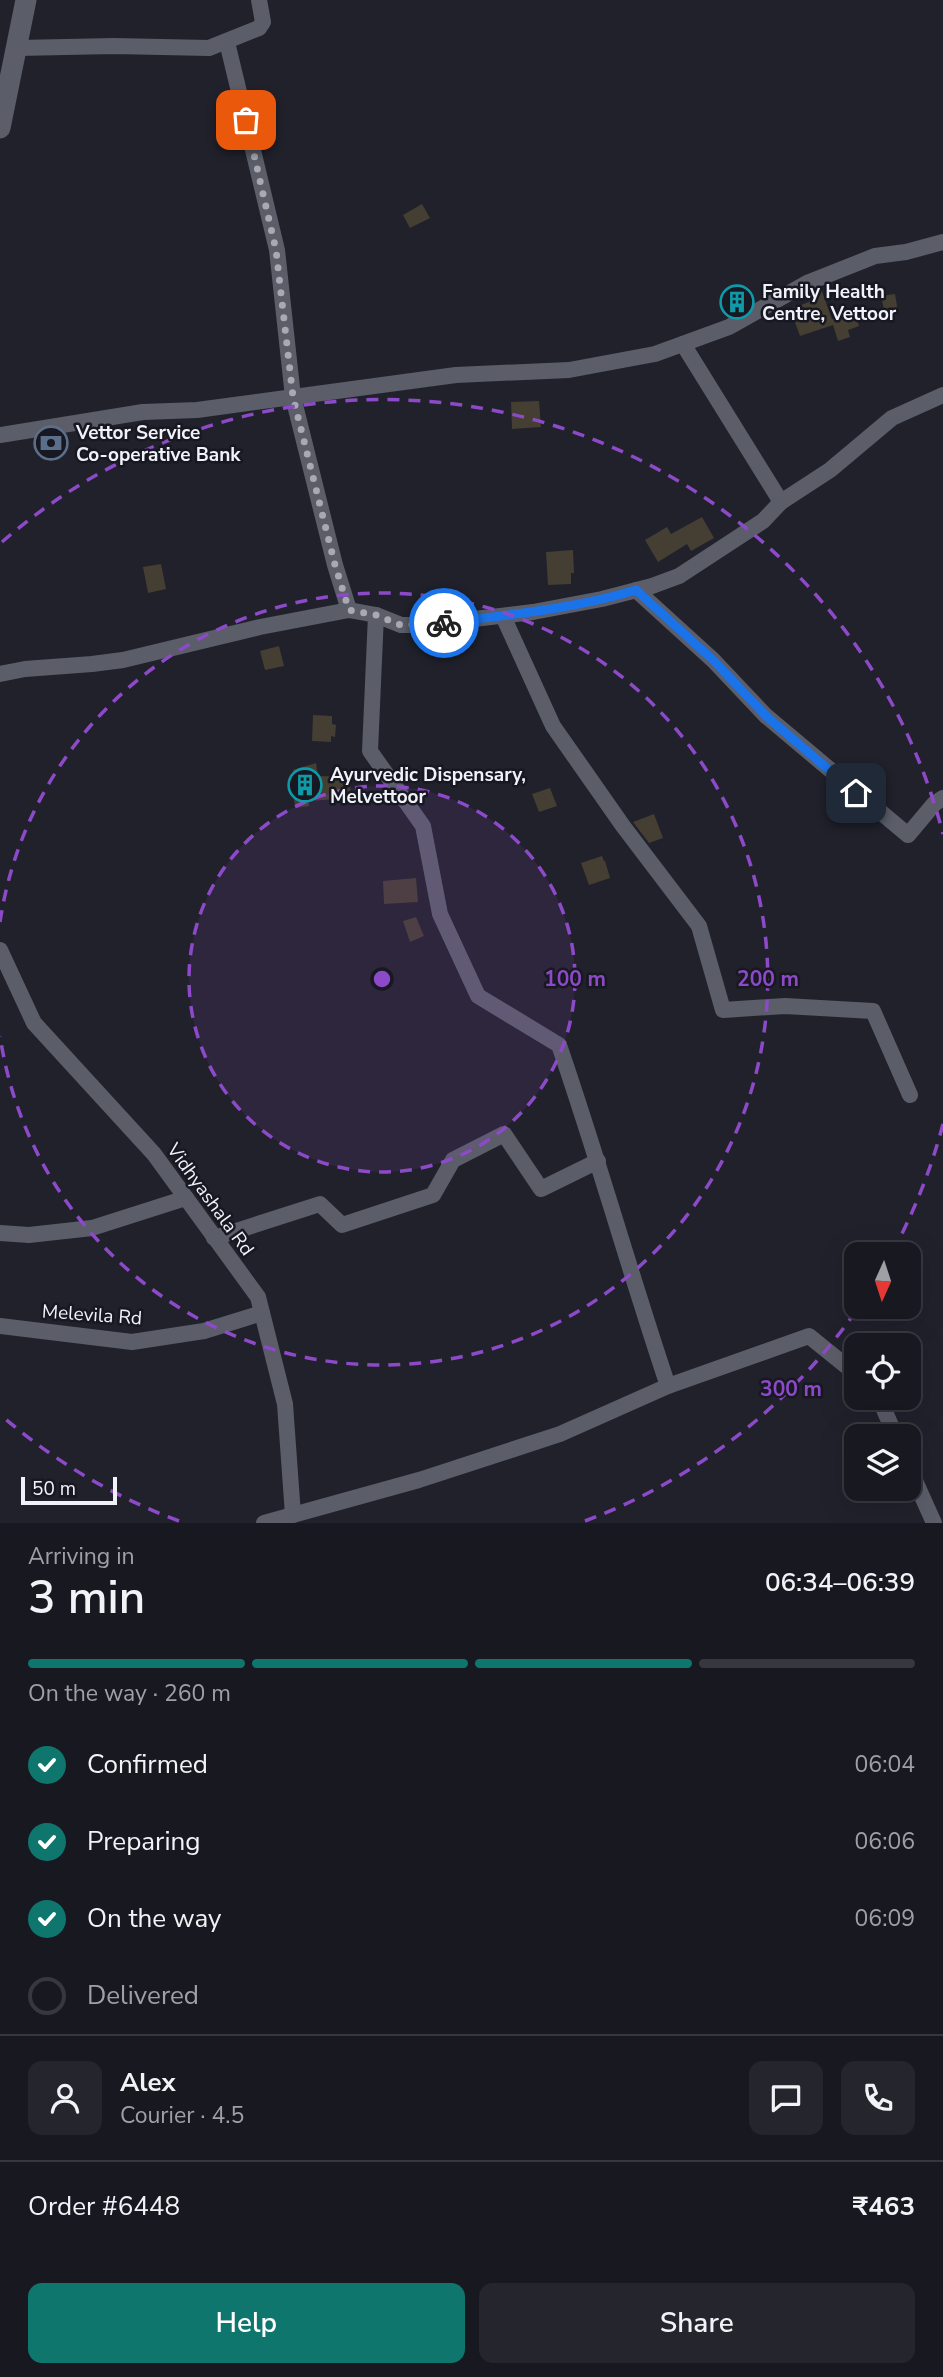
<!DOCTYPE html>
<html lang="en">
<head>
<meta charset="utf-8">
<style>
	body { margin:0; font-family:"Nunito Sans",sans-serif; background:#25262d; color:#f1f3f6; height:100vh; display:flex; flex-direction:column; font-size:26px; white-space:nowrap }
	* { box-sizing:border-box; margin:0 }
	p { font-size:23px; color:#9fa0a5 }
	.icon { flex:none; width:38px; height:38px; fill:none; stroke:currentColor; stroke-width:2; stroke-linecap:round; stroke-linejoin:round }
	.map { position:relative; height:1523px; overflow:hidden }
	.drawer { display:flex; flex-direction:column; background:#181920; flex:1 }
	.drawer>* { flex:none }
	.needle { width:46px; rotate:183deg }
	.controls { position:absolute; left:844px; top:1242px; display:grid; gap:14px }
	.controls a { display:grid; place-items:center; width:77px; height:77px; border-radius:14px; background:#181920; box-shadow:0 7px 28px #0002,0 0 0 2px #36383e; font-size:35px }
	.scale { position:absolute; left:21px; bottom:18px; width:96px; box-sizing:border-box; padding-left:7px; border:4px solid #f1f2f9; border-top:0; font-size:19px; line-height:24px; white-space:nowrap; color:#f1f2f9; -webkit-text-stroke:5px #171821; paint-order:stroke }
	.pin { position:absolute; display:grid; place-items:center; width:60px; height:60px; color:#fff; margin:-30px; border-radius:14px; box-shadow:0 4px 10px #0006 }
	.courier { position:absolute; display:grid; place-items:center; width:70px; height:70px; margin:-35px; border:5px solid #1a73e8; border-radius:50%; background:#fff; color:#222; box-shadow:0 2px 9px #0007 }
	.headline em { font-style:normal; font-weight:600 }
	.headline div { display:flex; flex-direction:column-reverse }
	.headline { display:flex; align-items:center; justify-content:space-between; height:119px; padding:0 28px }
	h1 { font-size:46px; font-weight:600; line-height:52px }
	.bar { display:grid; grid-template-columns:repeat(4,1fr); gap:10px 7px; align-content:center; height:84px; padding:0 28px }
	.bar i { height:9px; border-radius:5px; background:#36383e }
	.bar .selected { background:#0f766e }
	.bar p { grid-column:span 4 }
	.line { display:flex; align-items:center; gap:18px; padding:0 28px; border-top:2px solid #36383e }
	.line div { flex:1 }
	.round { display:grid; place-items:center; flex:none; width:74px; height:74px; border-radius:14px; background:#25262d }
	ol { padding:0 28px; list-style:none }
	li { display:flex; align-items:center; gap:21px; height:77px }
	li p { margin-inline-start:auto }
	li .icon { padding:7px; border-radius:50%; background:#0f766e; color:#fff; stroke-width:4 }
	li:last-child { color:#9fa0a5 }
	li i { width:38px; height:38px; border:4px solid #36383e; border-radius:50% }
	.primary-button { display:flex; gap:14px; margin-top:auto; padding:14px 28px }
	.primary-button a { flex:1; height:80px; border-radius:14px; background:#0f766e; color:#fff; font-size:28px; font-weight:600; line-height:80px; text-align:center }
	.primary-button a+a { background:#25262d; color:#f1f3f6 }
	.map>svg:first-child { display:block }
	.building { fill:#453e33 }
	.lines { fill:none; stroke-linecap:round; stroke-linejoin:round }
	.street { stroke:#5b5d69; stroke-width:16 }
	.secondary { stroke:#5b5d69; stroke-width:21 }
	.done { stroke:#a8a9b1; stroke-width:7; stroke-dasharray:0 12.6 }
	.route { stroke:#1a73e8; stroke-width:9 }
	.ring { fill:none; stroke:#8d4ac8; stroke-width:3.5; stroke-dasharray:12 9 }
	.labels { text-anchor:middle; stroke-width:5; stroke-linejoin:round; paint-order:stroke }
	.poi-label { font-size:19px; font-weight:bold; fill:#f1f2f9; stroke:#171821; text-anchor:start }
	.street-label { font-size:19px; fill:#f1f2f9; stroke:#171821 }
	.centre { fill:#8d4ac8; stroke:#171821; stroke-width:3.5 }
	.ring-label { font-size:21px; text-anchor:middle; font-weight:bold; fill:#8d4ac8; stroke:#171821; stroke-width:5; stroke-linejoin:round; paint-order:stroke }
</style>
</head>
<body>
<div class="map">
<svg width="943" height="1523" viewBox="0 0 943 1523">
	<rect width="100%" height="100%" fill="#20212b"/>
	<!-- building -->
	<g class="building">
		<polygon points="422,204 430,218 410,228 403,215"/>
		<polygon points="744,289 749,304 731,314 723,297"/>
		<polygon points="821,289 832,319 855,311 859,326 848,330 850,337 838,341 833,325 800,336 790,309 809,302 807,295"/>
		<polygon points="895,294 898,312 885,314 881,296"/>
		<polygon points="539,401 541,427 512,429 511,402"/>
		<polygon points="702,517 714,538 691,551 687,544 658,562 645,540 667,527 671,534"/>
		<polygon points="573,550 574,573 571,573 571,584 548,585 546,552"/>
		<polygon points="161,564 166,589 148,593 143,567"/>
		<polygon points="279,646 284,666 265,670 260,651"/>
		<polygon points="313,715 332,716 332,724 336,725 335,737 331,736 331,742 312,741"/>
		<polygon points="316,763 318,776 351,777 350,798 309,801 309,806 296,808 292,793 293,770"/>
		<polygon points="550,788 557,806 539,812 532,794"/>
		<polygon points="654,814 663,838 649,843 633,822"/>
		<polygon points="602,856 604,861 605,861 610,878 589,885 581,863"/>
		<polygon points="416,878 418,902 384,904 383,881"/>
		<polygon points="416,917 424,936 410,942 403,921"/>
	</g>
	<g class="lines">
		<!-- street -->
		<g class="street">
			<polyline points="227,42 277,250 293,397 335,565 349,610"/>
			<polyline points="17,48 114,46 209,48 259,28 263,22 259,0"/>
			<polyline points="683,344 781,502"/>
			<polyline points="0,435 143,412 197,410 456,375 569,370 655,354 729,327 807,283 875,256 906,252 943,242"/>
			<polyline points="636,590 713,660 766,716 908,835 934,804 943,798"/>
			<path d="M376,615L370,751L423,826L440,914L478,996L559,1045C598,1158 630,1273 668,1386"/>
			<polyline points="503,616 553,726 623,826 699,926 723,1010 785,1006 873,1011 910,1095"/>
			<polyline points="0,674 25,669 92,664 123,660 260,627 349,610 376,615 401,625 424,625 533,612 602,599 652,586 679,576 763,521 781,502 830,470 892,418 943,395"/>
			<polyline points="0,950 34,1023 154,1154 258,1297 285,1404 293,1515"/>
			<polyline points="0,1233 29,1235 92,1228 186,1198"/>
			<polyline points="214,1238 320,1204 342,1225 433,1195 453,1160 504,1134 541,1189 598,1161"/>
			<polyline points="0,1326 132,1342 204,1331 262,1313"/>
			<polyline points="879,1398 896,1437"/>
			<polyline points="908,1465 934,1523"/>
			<polyline points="264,1523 419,1480 560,1434 668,1386 809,1336 856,1374"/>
		</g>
		<!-- secondary -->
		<polyline class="secondary" points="0,128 26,0"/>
	</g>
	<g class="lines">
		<!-- done -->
		<polyline class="done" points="246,120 276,250 293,397 335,565 349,610 376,615 401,625 444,623"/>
		<!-- route -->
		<path class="route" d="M444,623C508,615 573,609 636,590L713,660L766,716L856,793"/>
	</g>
	<!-- distance rings -->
	<circle cx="382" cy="979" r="193" fill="#8d4ac8" fill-opacity=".12"/>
	<g class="ring">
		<circle cx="382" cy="979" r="193"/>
		<path d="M0 922A386 386 0 1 1 0 1036"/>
		<path d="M943 1124A579 579 0 0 1 893 1251M856 1311A579 579 0 0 1 585 1521M179 1521A579 579 0 0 1 2 1416M2 542A579 579 0 0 1 943 834"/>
	</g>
	<!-- icons -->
	<defs>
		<symbol id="building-ring" viewBox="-11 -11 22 22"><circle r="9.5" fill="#171821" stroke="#0f9aa8" stroke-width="1.5"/><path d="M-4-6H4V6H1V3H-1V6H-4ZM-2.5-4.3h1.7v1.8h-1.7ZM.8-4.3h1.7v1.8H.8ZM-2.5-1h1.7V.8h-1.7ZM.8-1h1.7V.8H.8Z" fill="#0f9aa8"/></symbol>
		<symbol id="bank-ring" viewBox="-11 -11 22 22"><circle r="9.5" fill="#171821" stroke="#5c6f8a" stroke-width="1.5"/><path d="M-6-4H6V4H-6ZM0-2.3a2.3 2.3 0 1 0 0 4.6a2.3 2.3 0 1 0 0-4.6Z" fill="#5c6f8a"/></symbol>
	</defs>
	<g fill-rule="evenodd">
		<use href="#building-ring" x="718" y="283" width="38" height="38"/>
		<use href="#bank-ring" x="32" y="424" width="38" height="38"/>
		<use href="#building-ring" x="286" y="766" width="38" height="38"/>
	</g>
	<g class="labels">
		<!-- poi labels -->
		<g class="poi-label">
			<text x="762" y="298">Family Health<tspan x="762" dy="22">Centre, Vettoor</tspan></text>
			<text x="76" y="439">Vettor Service<tspan x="76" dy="22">Co-operative Bank</tspan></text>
			<text x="330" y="781">Ayurvedic Dispensary,<tspan x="330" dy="22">Melvettoor</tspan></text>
		</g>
		<!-- street labels -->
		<g class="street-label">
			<text transform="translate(211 1199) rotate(54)" y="7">Vidhyashala Rd</text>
			<text transform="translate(92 1314) rotate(4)" y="7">Melevila Rd</text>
		</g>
	</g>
	<circle cx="382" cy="979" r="10" class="centre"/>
	<g class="ring-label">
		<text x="575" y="986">100 m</text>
		<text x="768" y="986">200 m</text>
		<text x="791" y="1396">300 m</text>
	</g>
</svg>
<div class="controls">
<a><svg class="needle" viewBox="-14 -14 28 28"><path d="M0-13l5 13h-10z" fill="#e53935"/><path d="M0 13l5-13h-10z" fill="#9fa0a5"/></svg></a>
<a><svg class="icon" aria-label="locate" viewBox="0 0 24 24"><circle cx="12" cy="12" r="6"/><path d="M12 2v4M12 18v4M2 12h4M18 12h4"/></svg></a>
<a><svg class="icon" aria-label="layers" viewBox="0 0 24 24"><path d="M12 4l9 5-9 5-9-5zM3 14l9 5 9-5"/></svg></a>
</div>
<div class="scale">50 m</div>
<div class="pin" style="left:246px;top:120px;background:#ea580c"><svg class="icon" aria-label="bag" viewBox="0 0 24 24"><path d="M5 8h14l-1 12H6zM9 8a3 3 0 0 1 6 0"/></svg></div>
<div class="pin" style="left:856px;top:793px;background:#1f2937"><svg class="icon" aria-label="home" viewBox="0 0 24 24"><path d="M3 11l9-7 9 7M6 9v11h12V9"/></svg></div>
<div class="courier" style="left:444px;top:623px"><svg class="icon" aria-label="bike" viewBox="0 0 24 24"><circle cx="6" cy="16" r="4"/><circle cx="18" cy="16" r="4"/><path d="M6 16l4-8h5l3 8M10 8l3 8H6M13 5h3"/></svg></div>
</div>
<section class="drawer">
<div class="headline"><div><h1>3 min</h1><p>Arriving in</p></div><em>06:34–06:39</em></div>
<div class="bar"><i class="selected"></i><i class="selected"></i><i class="selected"></i><i></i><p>On the way · 260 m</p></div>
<ol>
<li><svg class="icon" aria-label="check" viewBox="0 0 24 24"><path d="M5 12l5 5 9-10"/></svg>Confirmed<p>06:04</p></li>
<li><svg class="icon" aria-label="check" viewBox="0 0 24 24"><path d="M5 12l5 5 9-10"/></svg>Preparing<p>06:06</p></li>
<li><svg class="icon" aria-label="check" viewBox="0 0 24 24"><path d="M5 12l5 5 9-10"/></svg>On the way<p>06:09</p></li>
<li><i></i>Delivered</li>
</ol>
<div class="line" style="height:126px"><a class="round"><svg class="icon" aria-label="person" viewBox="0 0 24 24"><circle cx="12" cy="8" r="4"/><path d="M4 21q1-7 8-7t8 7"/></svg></a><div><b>Alex</b><p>Courier · 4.5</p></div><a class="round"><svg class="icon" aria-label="chat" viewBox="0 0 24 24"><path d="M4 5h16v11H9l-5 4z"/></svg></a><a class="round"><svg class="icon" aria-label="phone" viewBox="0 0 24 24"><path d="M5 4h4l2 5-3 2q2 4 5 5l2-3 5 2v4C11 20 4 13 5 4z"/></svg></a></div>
<div class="line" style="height:91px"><div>Order #6448</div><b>₹463</b></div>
<div class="primary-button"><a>Help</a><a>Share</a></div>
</section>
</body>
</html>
